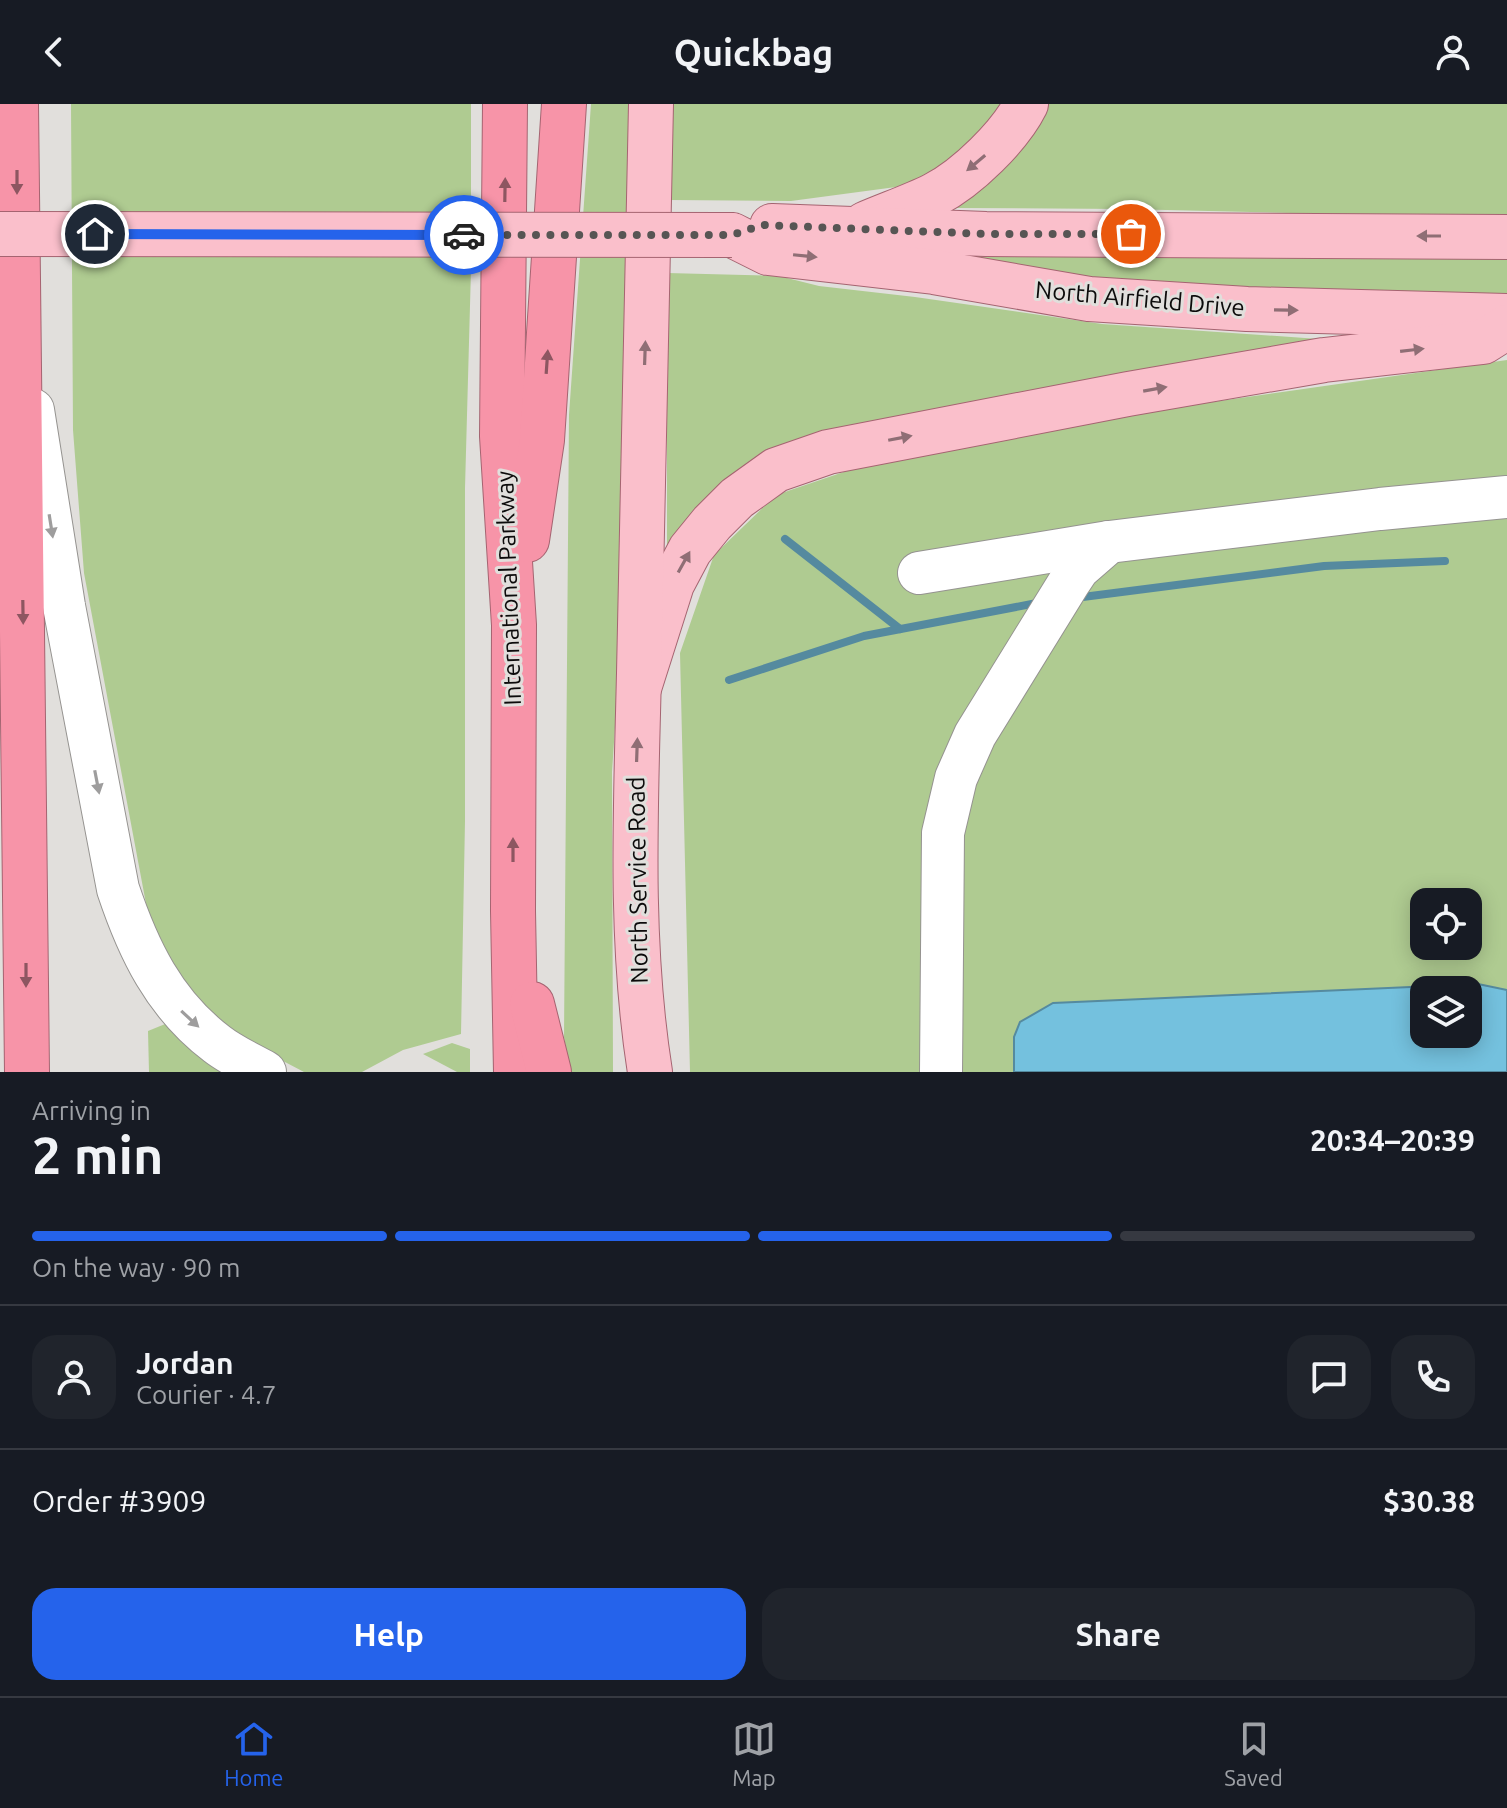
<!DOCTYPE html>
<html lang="en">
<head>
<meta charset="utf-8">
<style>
	body { margin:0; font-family:Ubuntu,sans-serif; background:#20242c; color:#f1f3f6; height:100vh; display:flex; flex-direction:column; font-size:30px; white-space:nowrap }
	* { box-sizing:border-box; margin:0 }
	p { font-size:26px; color:#9ea1a6 }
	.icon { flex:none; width:44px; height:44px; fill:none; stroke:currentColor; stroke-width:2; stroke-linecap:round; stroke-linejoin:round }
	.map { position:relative; height:968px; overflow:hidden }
	.drawer { display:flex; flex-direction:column; background:#171b24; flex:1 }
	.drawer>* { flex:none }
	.buttons { position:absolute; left:1410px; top:784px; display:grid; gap:16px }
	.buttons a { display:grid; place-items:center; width:72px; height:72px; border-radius:16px; background:#171b24; box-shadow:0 4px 20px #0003; font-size:40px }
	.pin { position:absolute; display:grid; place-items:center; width:68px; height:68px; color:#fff; margin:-34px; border:4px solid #fff; border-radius:50%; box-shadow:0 2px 8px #0007 }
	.courier { position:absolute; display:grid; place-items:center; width:80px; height:80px; margin:-40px; border:6px solid #2563eb; border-radius:50%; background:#fff; color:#222; box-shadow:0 2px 10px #0007 }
	.summary em { font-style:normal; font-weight:700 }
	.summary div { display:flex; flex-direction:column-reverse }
	.summary { display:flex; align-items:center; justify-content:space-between; height:136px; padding:0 32px }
	h1 { font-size:52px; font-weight:700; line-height:60px }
	.bar { display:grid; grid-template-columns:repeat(4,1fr); gap:12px 8px; align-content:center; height:96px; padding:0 32px }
	.bar i { height:10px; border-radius:6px; background:#363941 }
	.bar .on { background:#2563eb }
	.bar p { grid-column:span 4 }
	.line { display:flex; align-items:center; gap:20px; padding:0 32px; border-top:2px solid #363941 }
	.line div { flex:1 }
	.round { display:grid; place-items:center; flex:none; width:84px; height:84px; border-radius:24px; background:#20242c }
	.cta { display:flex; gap:16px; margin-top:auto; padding:16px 32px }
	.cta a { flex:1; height:92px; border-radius:24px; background:#2563eb; color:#fff; font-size:32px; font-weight:700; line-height:92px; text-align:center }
	.cta a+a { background:#20242c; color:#f1f3f6 }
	header { display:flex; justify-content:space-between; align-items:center; height:104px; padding:0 32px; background:#171b24; font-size:36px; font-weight:700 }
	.tab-bar { display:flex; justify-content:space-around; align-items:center; height:112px; border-top:2px solid #363941; background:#171b24; font-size:22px; color:#9ea1a6 }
	.tab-bar a { display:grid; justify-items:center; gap:4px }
	.tab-bar .on { color:#2563eb }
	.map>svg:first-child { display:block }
	.green { fill:#afcb91; fill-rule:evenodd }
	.water { fill:#74c1de; stroke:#558a9f; stroke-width:2; fill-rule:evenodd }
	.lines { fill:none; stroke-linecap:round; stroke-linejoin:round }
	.stream { stroke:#558a9f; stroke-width:8 }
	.minor-casing { stroke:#959390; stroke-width:44 }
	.major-casing { stroke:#a56471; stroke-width:46 }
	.highway-casing { stroke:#a56471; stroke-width:46 }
	.minor { stroke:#fff; stroke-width:42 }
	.major { stroke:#fabfcb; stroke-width:44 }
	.highway { stroke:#f794a8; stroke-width:44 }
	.major-bridge-casing { stroke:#a56471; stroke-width:46; stroke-linecap:butt }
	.major-bridge { stroke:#fabfcb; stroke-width:44 }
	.oneway { fill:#8f6e75 }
	.oneway2 { fill:#8d5661 }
	.oneway3 { fill:#9e9d9d }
	.done { stroke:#575554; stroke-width:8; stroke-dasharray:0 14.4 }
	.route { stroke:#2563eb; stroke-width:10 }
	.labels { text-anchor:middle; stroke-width:6; stroke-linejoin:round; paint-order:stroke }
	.street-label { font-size:24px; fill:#0c0b0b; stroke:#e1dfdc }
</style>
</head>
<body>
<header><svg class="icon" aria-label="back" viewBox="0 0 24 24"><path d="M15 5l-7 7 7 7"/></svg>Quickbag<svg class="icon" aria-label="person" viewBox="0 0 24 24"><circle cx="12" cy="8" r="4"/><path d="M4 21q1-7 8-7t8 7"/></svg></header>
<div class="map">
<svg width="1507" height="968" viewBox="0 0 1507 968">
	<rect width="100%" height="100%" fill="#e1dfdc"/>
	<!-- green -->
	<g class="green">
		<polygon points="71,0 471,0 471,165 465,384 465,717 461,930 403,946 362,968 304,968 245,937 196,897 171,864 147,805 84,469 73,326"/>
		<polygon points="591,0 638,0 620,548 612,668 613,968 570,968 564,933 569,311"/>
		<polygon points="670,0 1006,0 943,65 896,83 791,97 668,96"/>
		<polygon points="1039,0 1507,0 1507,114 1125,105 955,104"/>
		<polygon points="976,145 1507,148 1507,194 1157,185 973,157"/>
		<polygon points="667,169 779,172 819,182 915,193 1102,220 1319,235 776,346 739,365 699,407 667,452"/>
		<path d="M1507,256V968H690L680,549L714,451L776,391L885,354L1114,312ZM1424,798H1468V842H1424ZM1424,886H1468V930H1424Z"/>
		<polygon points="175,916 241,968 149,968 148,927"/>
		<polygon points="452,939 470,945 470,968 457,968 423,950"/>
	</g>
	<!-- water -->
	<path class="water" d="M1478,880L1507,886V968H1014V933L1020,918L1053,899ZM1424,886H1468V930H1424Z"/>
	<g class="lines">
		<!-- stream -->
		<g class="stream">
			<polyline points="785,435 900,525"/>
			<polyline points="1075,494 1324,462 1445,457"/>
			<polyline points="729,576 864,532 1042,498"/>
		</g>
		<defs>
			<g id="minor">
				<path d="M33,306L64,502L118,785C138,845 164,900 217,940C231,951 249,959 265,968"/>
				<polyline points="919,469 1109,438 1380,405 1507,393"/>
				<polyline points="941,968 943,729 956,674 975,631 1070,477 1078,465 1109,438"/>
			</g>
			<g id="major">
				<path d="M865,120C888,110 912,102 934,91C967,74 1010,32 1026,0"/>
				<polyline points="772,122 986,130 1507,133"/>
				<polyline points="732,131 768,149 934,168 1089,195 1247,205 1507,212"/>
				<polyline points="639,584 672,480 690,446 712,419 737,394 776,366 828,348 1128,290 1324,256 1483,238 1507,223"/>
				<path d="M650,968C629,836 636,702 639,569C642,379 648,190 651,0"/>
			</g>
			<g id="highway">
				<polyline points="16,0 27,968"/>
				<polyline points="505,0 502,332 514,521 513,807 516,968"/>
				<polyline points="527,436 542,336 564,0"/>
				<polyline points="532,900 549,968"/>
			</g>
		</defs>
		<!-- minor casing -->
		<use href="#minor" class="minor-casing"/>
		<!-- major casing -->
		<use href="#major" class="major-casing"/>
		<!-- highway casing -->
		<use href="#highway" class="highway-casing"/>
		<!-- minor -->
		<use href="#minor" class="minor"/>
		<!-- major -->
		<use href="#major" class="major"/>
		<!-- highway -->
		<use href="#highway" class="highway"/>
		<defs>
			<polyline id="major-bridge" points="0,130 732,131"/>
		</defs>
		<!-- major-bridge casing -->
		<use href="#major-bridge" class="major-bridge-casing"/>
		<!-- major-bridge -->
		<use href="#major-bridge" class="major-bridge"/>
	</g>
	<!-- one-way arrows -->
	<defs><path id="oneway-solid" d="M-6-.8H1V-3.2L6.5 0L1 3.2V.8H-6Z" transform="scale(2)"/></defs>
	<g class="oneway">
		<use href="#oneway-solid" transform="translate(976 59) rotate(140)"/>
		<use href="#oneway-solid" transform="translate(1429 132) rotate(-180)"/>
		<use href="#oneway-solid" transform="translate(805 152) rotate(6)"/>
		<use href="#oneway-solid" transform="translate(1286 206) rotate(1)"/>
		<use href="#oneway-solid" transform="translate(1412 246) rotate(-7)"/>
		<use href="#oneway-solid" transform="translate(645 249) rotate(-88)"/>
		<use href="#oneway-solid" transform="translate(1155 285) rotate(-10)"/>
		<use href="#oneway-solid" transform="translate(900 334) rotate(-11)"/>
		<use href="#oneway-solid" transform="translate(684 458) rotate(-61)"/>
		<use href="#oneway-solid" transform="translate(637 646) rotate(-88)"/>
	</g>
	<g class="oneway2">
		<use href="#oneway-solid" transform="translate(17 78) rotate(90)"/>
		<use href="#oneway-solid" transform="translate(505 86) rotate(-89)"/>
		<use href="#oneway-solid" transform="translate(547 258) rotate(-86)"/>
		<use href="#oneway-solid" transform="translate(23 508) rotate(89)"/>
		<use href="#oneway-solid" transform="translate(513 746) rotate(-90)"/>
		<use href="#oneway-solid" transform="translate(26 871) rotate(90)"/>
	</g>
	<g class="oneway3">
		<use href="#oneway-solid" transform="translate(51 422) rotate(81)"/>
		<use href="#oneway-solid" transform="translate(97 678) rotate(79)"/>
		<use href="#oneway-solid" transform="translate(190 915) rotate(43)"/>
	</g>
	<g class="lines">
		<!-- done -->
		<polyline class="done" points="464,131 732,131 763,121 986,130 1131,130"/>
		<!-- route -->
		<polyline class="route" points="95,130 464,131"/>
	</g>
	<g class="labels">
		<!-- street labels -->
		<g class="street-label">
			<text transform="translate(1140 195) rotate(5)" y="8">North Airfield Drive</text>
			<text transform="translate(509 484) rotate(-92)" y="8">International Parkway</text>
			<text transform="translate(638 776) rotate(-91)" y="8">North Service Road</text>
		</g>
	</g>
</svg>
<div class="buttons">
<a><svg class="icon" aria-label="locate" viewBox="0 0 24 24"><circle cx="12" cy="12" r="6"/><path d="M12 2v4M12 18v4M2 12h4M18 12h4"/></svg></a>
<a><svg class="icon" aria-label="layers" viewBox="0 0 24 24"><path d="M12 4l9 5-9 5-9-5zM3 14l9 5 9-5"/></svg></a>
</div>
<div class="pin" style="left:1131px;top:130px;background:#ea580c"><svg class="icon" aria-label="bag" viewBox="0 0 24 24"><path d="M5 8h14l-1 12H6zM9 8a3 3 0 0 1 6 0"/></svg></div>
<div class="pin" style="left:95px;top:130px;background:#1f2937"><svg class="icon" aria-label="home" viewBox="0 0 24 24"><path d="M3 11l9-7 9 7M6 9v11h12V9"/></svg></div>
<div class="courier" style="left:464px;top:131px"><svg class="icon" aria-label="car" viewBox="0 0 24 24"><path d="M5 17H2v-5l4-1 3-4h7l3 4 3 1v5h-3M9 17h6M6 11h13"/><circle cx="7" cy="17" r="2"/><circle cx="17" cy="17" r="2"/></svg></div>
</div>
<section class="drawer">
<div class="summary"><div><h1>2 min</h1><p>Arriving in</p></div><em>20:34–20:39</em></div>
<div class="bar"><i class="on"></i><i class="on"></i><i class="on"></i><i></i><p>On the way · 90 m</p></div>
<div class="line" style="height:144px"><a class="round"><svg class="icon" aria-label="person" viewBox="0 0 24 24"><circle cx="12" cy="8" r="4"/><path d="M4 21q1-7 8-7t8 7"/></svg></a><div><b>Jordan</b><p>Courier · 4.7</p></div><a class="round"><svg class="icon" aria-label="chat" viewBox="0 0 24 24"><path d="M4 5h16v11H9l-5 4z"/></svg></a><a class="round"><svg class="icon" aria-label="phone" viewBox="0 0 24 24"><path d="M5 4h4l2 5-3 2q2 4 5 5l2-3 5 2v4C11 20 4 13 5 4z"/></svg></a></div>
<div class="line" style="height:104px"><div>Order #3909</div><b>$30.38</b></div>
<div class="cta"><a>Help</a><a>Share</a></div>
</section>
<nav class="tab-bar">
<a class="on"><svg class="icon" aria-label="home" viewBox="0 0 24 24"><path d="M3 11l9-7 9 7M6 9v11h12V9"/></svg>Home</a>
<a><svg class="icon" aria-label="map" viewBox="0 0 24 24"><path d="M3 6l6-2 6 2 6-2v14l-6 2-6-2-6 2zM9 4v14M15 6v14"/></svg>Map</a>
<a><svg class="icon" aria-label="saved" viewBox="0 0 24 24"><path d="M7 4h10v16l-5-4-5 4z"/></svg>Saved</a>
</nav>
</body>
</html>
